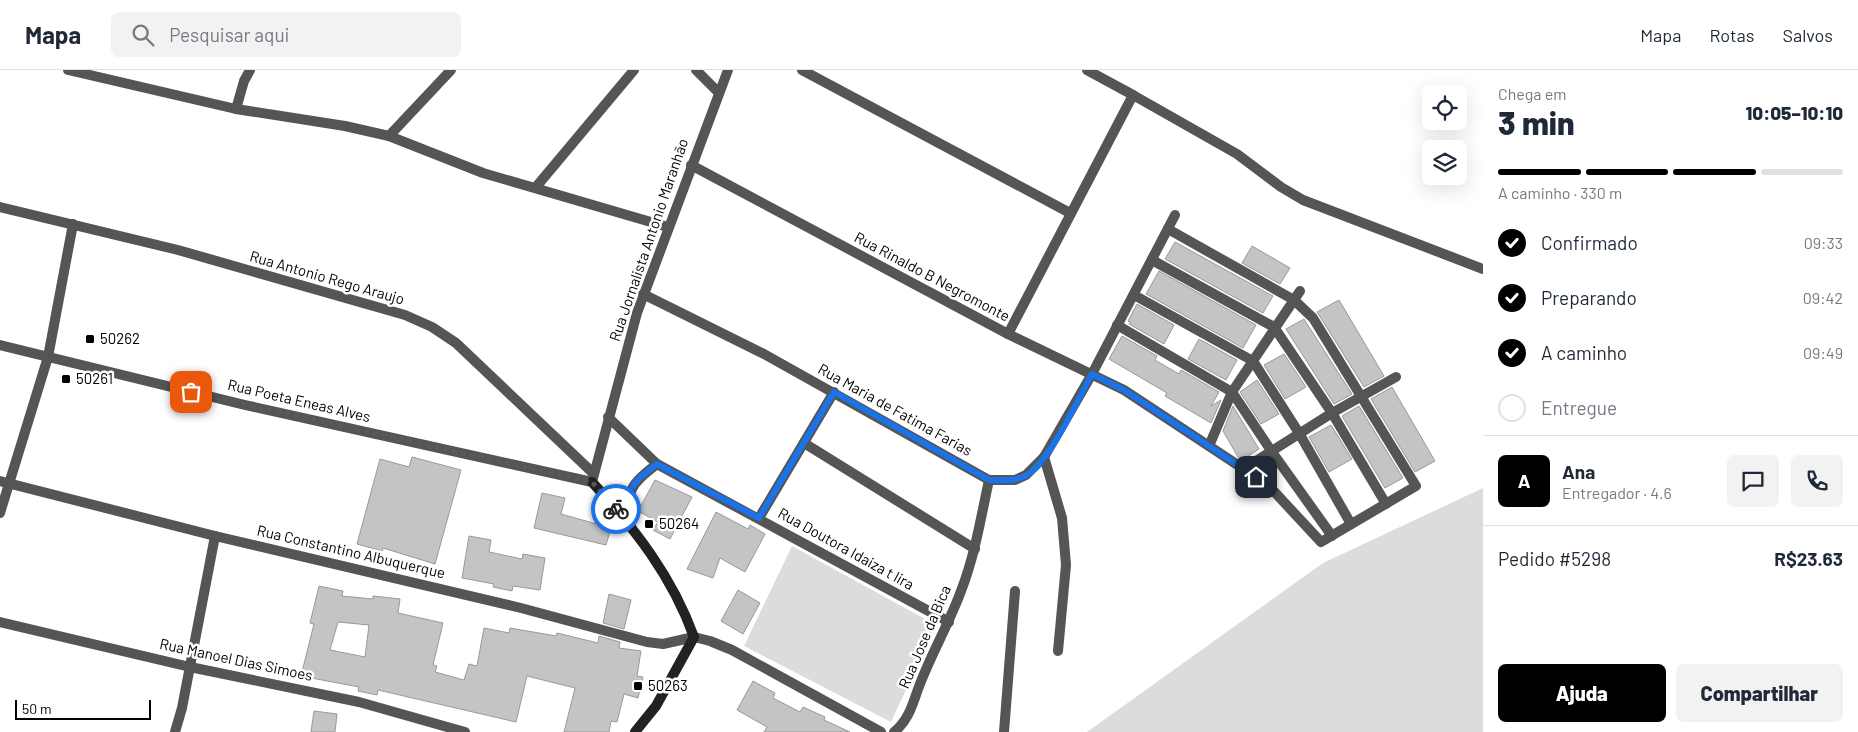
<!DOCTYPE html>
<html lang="pt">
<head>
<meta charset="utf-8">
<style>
	body { margin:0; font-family:Barlow,sans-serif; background:#f2f2f3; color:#1f2937; height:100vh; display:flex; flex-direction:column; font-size:19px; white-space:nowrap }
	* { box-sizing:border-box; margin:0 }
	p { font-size:16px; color:#747a83 }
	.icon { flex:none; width:28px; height:28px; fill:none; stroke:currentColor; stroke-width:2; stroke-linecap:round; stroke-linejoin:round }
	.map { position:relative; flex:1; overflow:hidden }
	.panel { display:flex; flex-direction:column; background:#fff; width:375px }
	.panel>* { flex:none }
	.tools { position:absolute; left:1422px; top:15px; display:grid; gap:10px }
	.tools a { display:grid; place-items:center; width:45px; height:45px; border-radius:8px; background:#fff; box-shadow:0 5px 20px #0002; font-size:25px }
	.scale { position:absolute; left:15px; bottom:12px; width:136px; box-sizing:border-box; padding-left:5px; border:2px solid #000; border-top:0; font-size:14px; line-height:18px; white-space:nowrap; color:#000; -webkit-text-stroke:4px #fff; paint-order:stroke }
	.pin { position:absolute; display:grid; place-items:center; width:42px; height:42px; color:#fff; margin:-21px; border-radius:10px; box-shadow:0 2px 8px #0006 }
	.courier { position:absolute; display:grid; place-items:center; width:50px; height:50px; margin:-25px; border:4px solid #1a73e8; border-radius:50%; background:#fff; color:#222; box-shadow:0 1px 6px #0007 }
	.headline em { font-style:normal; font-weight:800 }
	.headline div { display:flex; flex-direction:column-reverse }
	.headline { display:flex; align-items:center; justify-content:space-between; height:85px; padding:0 15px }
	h1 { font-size:32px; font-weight:800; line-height:38px }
	.bar { display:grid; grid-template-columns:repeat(4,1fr); gap:8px 5px; align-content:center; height:60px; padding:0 15px }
	.bar i { height:6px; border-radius:4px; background:#e0e1e3 }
	.bar .current { background:#000 }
	.bar p { grid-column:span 4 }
	.line { display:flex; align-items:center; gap:12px; padding:0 15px; border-top:1px solid #e0e1e3 }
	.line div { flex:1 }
	.round { display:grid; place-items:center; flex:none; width:52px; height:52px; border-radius:8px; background:#f2f2f3 }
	ol { padding:0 15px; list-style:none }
	li { display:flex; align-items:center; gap:15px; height:55px }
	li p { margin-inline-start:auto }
	li .icon { padding:5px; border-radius:50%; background:#000; color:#fff; stroke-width:4 }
	li:last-child { color:#747a83 }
	li i { width:28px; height:28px; border:2px solid #e0e1e3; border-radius:50% }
	.cta { display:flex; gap:10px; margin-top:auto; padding:10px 15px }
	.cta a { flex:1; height:58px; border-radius:8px; background:#000; color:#fff; font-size:20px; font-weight:800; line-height:58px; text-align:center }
	.cta a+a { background:#f2f2f3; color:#1f2937 }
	header { display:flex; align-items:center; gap:30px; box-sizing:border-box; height:70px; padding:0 25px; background:#fff; border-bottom:1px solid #e0e1e3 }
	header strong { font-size:24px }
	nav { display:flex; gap:28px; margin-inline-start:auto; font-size:18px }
	.search { width:350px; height:45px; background:#f2f2f3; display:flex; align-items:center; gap:12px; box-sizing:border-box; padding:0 18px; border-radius:8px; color:#747a83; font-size:19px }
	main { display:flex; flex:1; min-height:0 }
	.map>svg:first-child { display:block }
	.green { fill:#dcdcdc }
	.building { fill:#c4c4c4; stroke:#999; fill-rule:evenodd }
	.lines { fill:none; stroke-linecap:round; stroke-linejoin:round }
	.street { stroke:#555; stroke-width:10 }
	.secondary { stroke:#222; stroke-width:10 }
	.done { stroke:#595959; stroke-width:5; stroke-dasharray:0 9 }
	.route { stroke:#1a73e8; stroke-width:6 }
	.poi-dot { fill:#000; stroke:#fff; stroke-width:2 }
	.labels { text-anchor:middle; stroke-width:5; stroke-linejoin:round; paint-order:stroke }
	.street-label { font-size:15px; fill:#000; stroke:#fff }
	.poi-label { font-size:15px; fill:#000; stroke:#fff; text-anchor:start }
</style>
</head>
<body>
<header>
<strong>Mapa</strong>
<div class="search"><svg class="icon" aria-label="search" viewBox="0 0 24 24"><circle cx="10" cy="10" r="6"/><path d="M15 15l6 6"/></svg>Pesquisar aqui</div>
<nav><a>Mapa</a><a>Rotas</a><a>Salvos</a></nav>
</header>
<main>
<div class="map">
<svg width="1483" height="662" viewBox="0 0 1483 662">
	<rect width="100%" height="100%" fill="#fff"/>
	<!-- green -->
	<g class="green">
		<polygon points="1483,418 1483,662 1087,662 1323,493"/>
		<polygon points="792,476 936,555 891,652 744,576"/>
	</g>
	<!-- building -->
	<g class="building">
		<polygon points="1175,172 1273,226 1263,243 1165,189"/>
		<polygon points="1252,176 1290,198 1280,214 1242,193"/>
		<polygon points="1159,201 1256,255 1243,278 1146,224"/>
		<polygon points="1339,230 1384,306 1364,317 1317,242"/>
		<polygon points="1137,234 1174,255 1164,274 1129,254 1131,252 1128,251"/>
		<polygon points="1304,249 1352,324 1334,334 1286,259"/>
		<polygon points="1122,266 1157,286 1155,290 1179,304 1181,300 1219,322 1211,336 1221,330 1211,353 1165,326 1167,323 1109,289"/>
		<polygon points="1199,269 1237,290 1226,310 1188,289"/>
		<polygon points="1284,284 1306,317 1285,329 1264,295"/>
		<polygon points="1257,310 1279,344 1261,354 1240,322"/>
		<polygon points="1392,317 1435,391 1415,402 1371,329"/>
		<polygon points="1233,336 1259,379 1242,390 1238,387 1223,361"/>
		<polygon points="1359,336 1403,408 1385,418 1342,346"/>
		<polygon points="1331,355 1352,389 1329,402 1309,367"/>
		<polygon points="412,387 461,400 435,494 383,478 382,481 357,474 380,389 409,397"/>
		<polygon points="655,410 692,427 670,469 653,460 658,452 638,441"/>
		<polygon points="542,423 565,428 561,444 611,458 606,475 534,458"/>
		<polygon points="716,442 748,459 750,455 765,464 745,502 720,488 713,508 687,499"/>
		<polygon points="469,466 491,470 489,482 522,489 523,484 545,488 540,520 513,516 512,521 493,517 494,514 462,508"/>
		<path d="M319,516L343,521L342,526L373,529V526L400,529L398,543L443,553L433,595L437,596L435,602L464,610L469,594L477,596L484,558L509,563L510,558L556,566L557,563L598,573L599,566L620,572L619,578L641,581L637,606L643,607L638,628L624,624L617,652L611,651L609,662H564L575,618L527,606L516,652L378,620L377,625L358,621L359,617L301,606L314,554L310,553ZM338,552L369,555L365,587L330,580Z"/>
		<polygon points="738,520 760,533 743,564 721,551"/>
		<polygon points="609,524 631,530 624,559 603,553"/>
		<polygon points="753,611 775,623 773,628 800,642 803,637 825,647 824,650 850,662 764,662 767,657 737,640"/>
		<polygon points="314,641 337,644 335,662 311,662"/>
	</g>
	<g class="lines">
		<!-- street -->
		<g class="street">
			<polyline points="68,0 236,39 345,56 389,66 483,103 668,157"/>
			<polyline points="696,0 718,22"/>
			<polyline points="802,0 1070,143"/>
			<polyline points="1133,25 1237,84 1281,117 1303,130 1483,199"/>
			<polyline points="236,39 244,11 250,0"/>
			<polyline points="389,66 451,0"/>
			<polyline points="691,95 1008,264 1124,320 1268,415 1321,472 1416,416 1313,248 1294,230 1168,159"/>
			<polyline points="536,117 634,0"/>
			<polyline points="0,137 178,180 405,245 432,257 456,273 594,404"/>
			<polyline points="1152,190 1274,257 1332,343 1386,434"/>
			<polyline points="643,224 764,284 989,410 1015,410 1026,405 1044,387 1092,304 1175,145"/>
			<polyline points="1134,225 1253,291 1299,363 1351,454"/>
			<polyline points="1117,255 1232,322 1272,382 1332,466"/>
			<polyline points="1008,264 1133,25 1087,0"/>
			<polyline points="0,275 245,335 592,412 637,243 728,0"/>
			<polyline points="608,347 657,394 949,552"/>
			<polyline points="804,373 975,479"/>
			<polyline points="1209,376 1232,322 1300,221"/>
			<polyline points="1044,387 1062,448 1066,495 1058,581"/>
			<polyline points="1245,398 1332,343 1396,307"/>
			<polyline points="0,411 215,466 521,538 647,572 663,574 694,567 710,571 732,580 881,662"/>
			<polyline points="0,443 48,287 73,154"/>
			<polyline points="759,448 834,322"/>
			<path d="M631,455C625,421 630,415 657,394"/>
			<polyline points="0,552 190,597 359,632 465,662"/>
			<polyline points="175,662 182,638 215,466"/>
			<path d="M894,662C911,649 914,627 922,609C934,579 950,551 961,521C975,485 981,447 989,410"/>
			<polyline points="1004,662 1015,521"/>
		</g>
		<!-- secondary -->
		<path class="secondary" d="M592,412C635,459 672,506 694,567L656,636L635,662"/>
	</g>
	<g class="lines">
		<!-- done -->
		<polyline class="done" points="191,322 592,412 616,439"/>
		<!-- route -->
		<path class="route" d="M616,439L631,455C625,421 629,415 657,394L759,448L834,322L989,410C1002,410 1015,412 1027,405C1050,391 1078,329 1092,304L1124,320L1256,407"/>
	</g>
	<!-- markers -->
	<g class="poi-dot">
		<rect x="85" y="264" width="10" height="10" rx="2.5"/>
		<rect x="61" y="304" width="10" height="10" rx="2.5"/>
		<rect x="644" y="449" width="10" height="10" rx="2.5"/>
		<rect x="633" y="611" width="10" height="10" rx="2.5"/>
	</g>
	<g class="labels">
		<!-- street labels -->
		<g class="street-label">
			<text transform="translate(649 170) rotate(-71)" y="5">Rua Jornalista Antonio Maranhão</text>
			<text transform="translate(932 207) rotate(28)" y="5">Rua Rinaldo B Negromonte</text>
			<text transform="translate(327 208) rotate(16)" y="5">Rua Antonio Rego Araujo</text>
			<text transform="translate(299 331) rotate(13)" y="5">Rua Poeta Eneas Alves</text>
			<text transform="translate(895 340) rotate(29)" y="5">Rua Maria de Fatima Farias</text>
			<text transform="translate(846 479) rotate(29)" y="5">Rua Doutora Idaiza t lira</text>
			<text transform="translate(351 482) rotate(13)" y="5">Rua Constantino Albuquerque</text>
			<text transform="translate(925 567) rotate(-67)" y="5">Rua Jose da Bica</text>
			<text transform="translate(236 590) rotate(12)" y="5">Rua Manoel Dias Simoes</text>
		</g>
		<!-- poi labels -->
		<g class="poi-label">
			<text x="100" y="274">50262</text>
			<text x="76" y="314">50261</text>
			<text x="659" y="459">50264</text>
			<text x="648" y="621">50263</text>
		</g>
	</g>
</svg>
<div class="tools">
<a><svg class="icon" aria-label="locate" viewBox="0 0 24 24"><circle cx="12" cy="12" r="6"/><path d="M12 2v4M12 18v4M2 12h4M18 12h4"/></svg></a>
<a><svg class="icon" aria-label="layers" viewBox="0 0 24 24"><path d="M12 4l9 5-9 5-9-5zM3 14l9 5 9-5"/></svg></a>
</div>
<div class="scale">50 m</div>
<div class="pin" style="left:191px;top:322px;background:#ea580c"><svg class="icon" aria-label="bag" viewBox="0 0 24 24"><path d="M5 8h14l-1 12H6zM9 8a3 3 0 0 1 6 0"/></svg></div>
<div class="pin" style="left:1256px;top:407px;background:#1f2937"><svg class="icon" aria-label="home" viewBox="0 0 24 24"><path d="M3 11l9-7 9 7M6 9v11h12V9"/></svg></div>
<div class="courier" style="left:616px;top:439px"><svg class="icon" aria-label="bike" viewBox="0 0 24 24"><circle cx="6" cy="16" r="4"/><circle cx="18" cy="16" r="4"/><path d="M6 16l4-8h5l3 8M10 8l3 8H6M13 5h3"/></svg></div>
</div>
<section class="panel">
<div class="headline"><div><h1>3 min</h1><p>Chega em</p></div><em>10:05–10:10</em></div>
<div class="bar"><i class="current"></i><i class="current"></i><i class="current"></i><i></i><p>A caminho · 330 m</p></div>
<ol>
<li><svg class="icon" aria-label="check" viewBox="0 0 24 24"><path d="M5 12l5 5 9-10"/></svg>Confirmado<p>09:33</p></li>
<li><svg class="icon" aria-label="check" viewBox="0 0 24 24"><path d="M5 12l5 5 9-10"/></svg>Preparando<p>09:42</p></li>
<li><svg class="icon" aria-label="check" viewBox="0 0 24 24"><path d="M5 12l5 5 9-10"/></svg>A caminho<p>09:49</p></li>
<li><i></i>Entregue</li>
</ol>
<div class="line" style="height:90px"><b class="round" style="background:#000;color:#fff">A</b><div><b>Ana</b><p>Entregador · 4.6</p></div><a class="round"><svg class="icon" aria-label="chat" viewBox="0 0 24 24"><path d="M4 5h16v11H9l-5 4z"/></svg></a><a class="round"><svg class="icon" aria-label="phone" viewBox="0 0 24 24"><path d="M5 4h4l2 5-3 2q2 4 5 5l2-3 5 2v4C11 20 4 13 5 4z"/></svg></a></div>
<div class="line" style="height:65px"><div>Pedido #5298</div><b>R$23.63</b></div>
<div class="cta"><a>Ajuda</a><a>Compartilhar</a></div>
</section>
</main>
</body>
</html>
